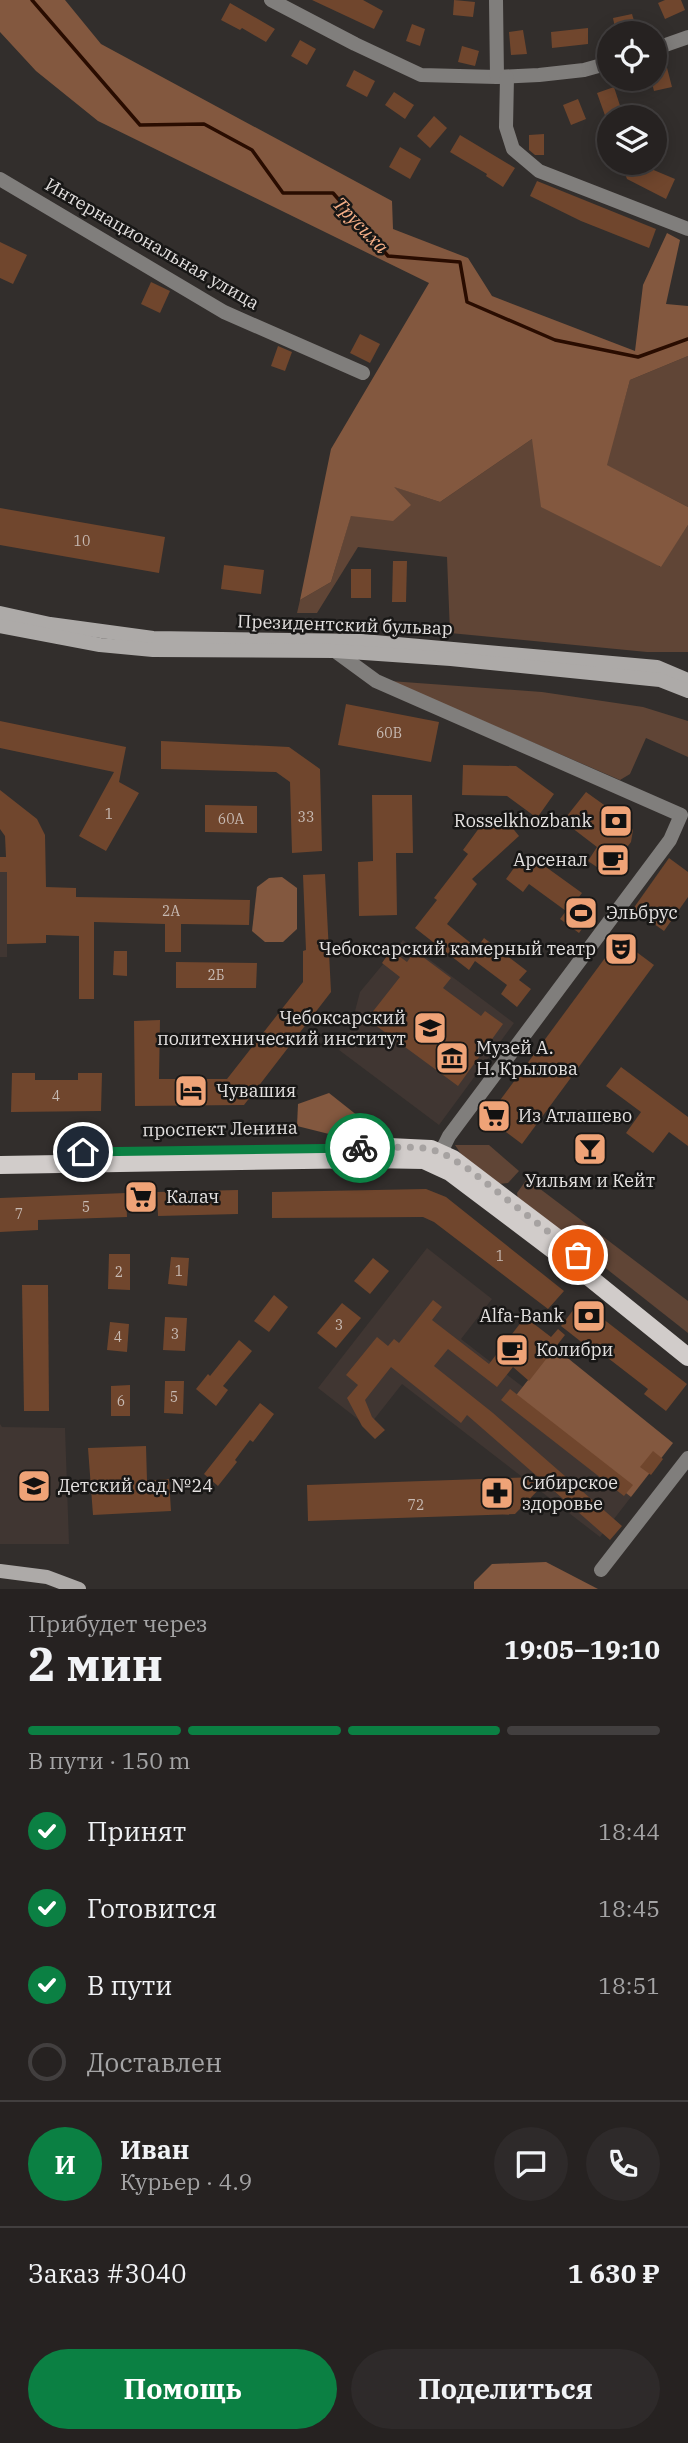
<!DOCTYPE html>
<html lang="ru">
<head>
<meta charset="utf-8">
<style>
	body { margin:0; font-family:"IBM Plex Serif",serif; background:#2e2a2a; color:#f1f3f6; height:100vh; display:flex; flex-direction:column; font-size:26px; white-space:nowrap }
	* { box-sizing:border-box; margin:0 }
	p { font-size:23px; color:#a4a4a5 }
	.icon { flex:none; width:38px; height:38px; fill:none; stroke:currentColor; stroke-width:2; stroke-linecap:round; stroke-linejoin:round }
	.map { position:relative; height:1589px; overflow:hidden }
	.side { display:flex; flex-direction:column; background:#262221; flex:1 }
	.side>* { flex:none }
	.tools { position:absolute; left:597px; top:21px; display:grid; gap:14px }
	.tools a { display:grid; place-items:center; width:70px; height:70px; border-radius:50%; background:#262221; box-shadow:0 4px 18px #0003,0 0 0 2px #423f3f; font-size:35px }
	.pin { position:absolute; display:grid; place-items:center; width:60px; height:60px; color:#fff; margin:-30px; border:4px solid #fff; border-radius:50%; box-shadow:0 2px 7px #0007 }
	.courier { position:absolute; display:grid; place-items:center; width:70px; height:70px; margin:-35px; border:5px solid #0b8043; border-radius:50%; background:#fff; color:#222; box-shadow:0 2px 9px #0007 }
	.head em { font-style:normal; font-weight:700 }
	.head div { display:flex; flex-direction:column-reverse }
	.head { display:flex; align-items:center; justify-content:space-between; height:119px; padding:0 28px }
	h1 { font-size:46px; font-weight:700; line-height:52px }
	.bar { display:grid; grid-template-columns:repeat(4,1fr); gap:10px 7px; align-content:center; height:84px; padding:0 28px }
	.bar i { height:9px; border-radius:5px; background:#423f3f }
	.bar .selected { background:#0b8043 }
	.bar p { grid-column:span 4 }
	.line { display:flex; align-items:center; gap:18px; padding:0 28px; border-top:2px solid #423f3f }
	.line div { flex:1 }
	.round { display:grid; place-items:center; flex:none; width:74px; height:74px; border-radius:37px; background:#2e2a2a }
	ol { padding:0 28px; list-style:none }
	li { display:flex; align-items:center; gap:21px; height:77px }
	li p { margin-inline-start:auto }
	li .icon { padding:7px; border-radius:50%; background:#0b8043; color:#fff; stroke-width:4 }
	li:last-child { color:#a4a4a5 }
	li i { width:38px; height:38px; border:4px solid #423f3f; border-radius:50% }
	.button { display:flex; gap:14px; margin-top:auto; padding:14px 28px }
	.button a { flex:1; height:80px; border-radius:42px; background:#0b8043; color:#fff; font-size:28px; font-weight:700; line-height:80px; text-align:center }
	.button a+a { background:#2e2a2a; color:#f1f3f6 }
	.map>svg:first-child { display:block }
	.built { fill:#403632 }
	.green { fill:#604536 }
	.forest { fill:#83583f }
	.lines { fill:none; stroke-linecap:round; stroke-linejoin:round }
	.stream { stroke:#290c00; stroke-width:3.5 }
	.building { fill:#70462d }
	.street { stroke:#807e7c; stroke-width:14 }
	.secondary { stroke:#adaaa8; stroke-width:14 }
	.primary { stroke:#d1ccca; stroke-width:18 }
	.done { stroke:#a6a2a1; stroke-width:7; stroke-dasharray:0 12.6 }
	.route { stroke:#0b8043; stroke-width:9 }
	.labels { text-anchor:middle; stroke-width:5; stroke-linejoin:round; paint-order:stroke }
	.number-label { font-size:14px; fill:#c7bab3 }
	.street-label { font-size:18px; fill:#e4e1e0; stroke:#181716 }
	.poi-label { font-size:18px; fill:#e4e1e0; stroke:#181716; text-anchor:start }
	.water-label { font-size:19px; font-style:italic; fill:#f7b088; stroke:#181716 }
</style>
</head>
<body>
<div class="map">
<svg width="688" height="1589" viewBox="0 0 688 1589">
	<rect width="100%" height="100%" fill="#322e2c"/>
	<!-- built -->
	<g class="built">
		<rect x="0" y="872" width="7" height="85"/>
		<polygon points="403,940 514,1023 439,1125 339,1050 349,1034 360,992"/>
		<polygon points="427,1248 492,1299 461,1339 523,1387 510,1403 631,1497 600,1537 402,1384 368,1427 318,1388"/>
		<polygon points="0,1424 2,1427 65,1428 69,1544 0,1544"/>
	</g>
	<!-- green -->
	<g class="green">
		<polygon points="688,356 688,507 606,465 630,380"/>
		<polygon points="532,439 660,567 688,525 688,652 647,652 450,633 447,557 358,547 317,613 297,613 300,600 331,582 351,515 392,486 440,502"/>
		<polygon points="390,681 542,692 643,707 688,721 688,757 646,738 630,774 620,780"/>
		<polygon points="455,1145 489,1145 519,1171 508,1183 498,1184 463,1157"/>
		<polygon points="527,1179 688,1301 688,1333 518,1199 517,1193"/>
	</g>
	<!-- forest -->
	<g class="forest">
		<polygon points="0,0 65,0 101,44 392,201 393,229 468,258 492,296 635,351 643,285 667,233 680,240 666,304 688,306 688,356 630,380 607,465 688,507 688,525 661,567 541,507 532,439 440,502 394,487 411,505 393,521 351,516 331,582 300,600 331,449 429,283 98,121 36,71 0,32"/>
		<polygon points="282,877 297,888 297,929 283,942 265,942 252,931 257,887 269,878"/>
		<polygon points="329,1093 358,1116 329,1134 297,1126 298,1104"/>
		<polygon points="554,1347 673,1443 631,1497 510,1403"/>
		<polygon points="546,1562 598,1589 474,1589 474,1582 492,1564"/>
	</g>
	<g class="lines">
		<!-- stream -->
		<polyline class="stream" points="32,0 140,125 204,124 252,150 283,193 333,193 388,256 460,262 467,302 555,340 638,357 688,339"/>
	</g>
	<!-- building -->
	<g class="building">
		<polygon points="312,0 363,0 383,11 374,29"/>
		<polygon points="454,0 475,2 473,17 453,15"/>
		<polygon points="665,0 681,0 685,10 665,19 658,3"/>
		<polygon points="230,3 275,29 266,42 242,28 240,30 221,20"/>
		<polygon points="632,14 637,31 616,33 613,18"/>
		<polygon points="412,24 425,29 420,46 406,41"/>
		<polygon points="588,28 588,44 552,48 551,32"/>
		<polygon points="523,30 527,54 511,55 509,32"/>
		<polygon points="300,40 316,49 307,65 291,56"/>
		<polygon points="462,46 479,51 475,66 458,62"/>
		<polygon points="666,64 672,87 654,91 651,79 654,79 654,68"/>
		<polygon points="354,70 375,81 367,97 346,86"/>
		<polygon points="614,87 623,115 609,117 607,121 597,93"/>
		<polygon points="394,92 414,105 405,119 385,105"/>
		<polygon points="578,99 586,119 571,125 563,105"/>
		<polygon points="434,116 447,128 430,148 417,136"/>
		<polygon points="544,134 544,155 535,155 529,150 529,135"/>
		<polygon points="460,135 515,168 503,187 486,176 487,174 450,152"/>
		<polygon points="400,147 421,159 410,179 389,167"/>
		<polygon points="621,163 637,163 675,179 666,199 627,179"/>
		<polygon points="537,181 656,229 649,248 581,221 530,196"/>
		<polygon points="0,242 27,255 13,284 0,278"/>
		<polygon points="151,282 170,291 160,313 141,304"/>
		<polygon points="360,334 380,344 370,363 350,353"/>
		<polygon points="278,346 292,352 285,371 271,366"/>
		<polygon points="0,508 165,537 159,573 0,545"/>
		<polygon points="393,561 407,561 406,602 392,602"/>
		<polygon points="224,565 264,570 261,594 221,589"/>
		<rect x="351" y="569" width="20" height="29"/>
		<polygon points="346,704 439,722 431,762 338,745"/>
		<polygon points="0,721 126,747 119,782 139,793 106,851 79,836 114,772 0,748"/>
		<polygon points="161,741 289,747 320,769 322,851 292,853 290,782 276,772 161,769"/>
		<polygon points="463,765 516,766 554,794 537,818 507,796 462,795"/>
		<polygon points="0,790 37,819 45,835 46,887 76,888 76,897 250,900 249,925 181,924 181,952 165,952 165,924 94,922 94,999 79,999 79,936 46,935 46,943 7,944 7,872 0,872 0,857 6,857 5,836 0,829"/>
		<polygon points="586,792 628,822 633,830 631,842 607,874 588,861 597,847 563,821"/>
		<polygon points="372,795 412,795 413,853 396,853 397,915 359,916 358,862 373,861"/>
		<polygon points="205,805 257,806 257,833 205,832"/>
		<polygon points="485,820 510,825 519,836 472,879 477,884 447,924 477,948 484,938 527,971 519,980 531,989 517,1007 501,994 507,985 475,961 469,970 415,928 437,900 434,898 468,854 463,850"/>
		<polygon points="669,858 688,872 688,897 664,931 633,909"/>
		<polygon points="519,861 532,871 539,862 582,893 573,905 590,918 579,933 560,919 566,911 529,884 523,892 506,879"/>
		<polygon points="325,874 331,992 244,1105 135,1106 134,1021 160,1020 159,1079 227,1079 303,982 303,951 306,950 303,875"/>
		<polygon points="619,939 654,965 522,1144 487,1118"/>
		<polygon points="391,950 407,962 415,951 451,978 443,988 481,1016 485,1011 503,1024 458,1086 367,1019 400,977 382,963"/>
		<polygon points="114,951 127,951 127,976 113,975"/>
		<polygon points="176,962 257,963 256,988 176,988"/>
		<polygon points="621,1067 688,1117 688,1146 669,1132 653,1153 626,1133 641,1112 606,1086"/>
		<polygon points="12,1073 35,1073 35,1080 78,1080 78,1073 102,1073 101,1111 11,1112"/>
		<polygon points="426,1189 446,1197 564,1291 548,1309 434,1222 423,1217 272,1218 272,1192"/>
		<polygon points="238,1190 238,1214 158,1216 157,1192"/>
		<polygon points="126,1193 127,1217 38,1220 38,1230 0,1232 0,1198"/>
		<polygon points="109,1254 130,1254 130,1290 108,1289"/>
		<polygon points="171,1257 189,1258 187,1286 168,1284"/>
		<polygon points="373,1258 389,1271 370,1294 354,1281"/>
		<polygon points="22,1285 48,1285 49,1411 24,1411"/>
		<polygon points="274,1295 288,1307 269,1332 254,1321"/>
		<polygon points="433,1300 442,1307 432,1320 489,1364 525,1317 551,1337 558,1329 565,1335 529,1381 513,1367 497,1387 448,1349 434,1366 493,1413 622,1526 610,1540 545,1483 515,1514 308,1521 307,1485 538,1477 467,1415 461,1423 391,1367 365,1400 372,1417 385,1430 375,1439 362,1426 347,1398 358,1385 346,1375 377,1337 388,1346 394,1339 399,1343"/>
		<polygon points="580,1301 687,1384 666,1411 644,1394 648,1389 586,1341 584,1344 561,1326"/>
		<polygon points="342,1303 361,1318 336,1348 317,1333"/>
		<polygon points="165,1317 187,1318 185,1351 163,1350"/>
		<polygon points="110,1322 129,1324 127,1352 107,1350"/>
		<polygon points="239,1340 252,1351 223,1386 228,1390 216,1406 196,1389 208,1374 210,1376"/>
		<polygon points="165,1381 184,1381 183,1414 164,1413"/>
		<polygon points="130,1385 130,1416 111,1416 111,1386"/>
		<polygon points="510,1389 633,1485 624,1496 501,1400"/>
		<polygon points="260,1403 274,1414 253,1442 250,1440 235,1460 237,1462 218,1486 204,1474"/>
		<polygon points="146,1446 147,1481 169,1479 171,1511 93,1515 88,1448"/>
		<polygon points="653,1451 663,1459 651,1475 640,1467"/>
	</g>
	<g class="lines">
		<!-- street -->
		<g class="street">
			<polyline points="271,0 355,44 421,75 497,77 539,75 584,70 609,63"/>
			<polyline points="496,0 497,77"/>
			<polyline points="654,49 688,37"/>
			<polyline points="507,77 506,127 513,149 539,171 688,229"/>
			<polyline points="0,179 224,312 363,373"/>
			<polyline points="335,651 376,681 681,815 670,840 449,1136 441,1152"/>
			<polyline points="601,1570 688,1458"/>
		</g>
		<!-- secondary -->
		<g class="secondary">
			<polyline points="0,613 50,624 153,638 363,641 657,667 688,680"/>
			<polyline points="0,626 100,645 153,650 335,651 451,659 660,680 688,691"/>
			<polyline points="0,1571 47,1577 79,1589"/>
		</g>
		<!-- primary -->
		<g class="primary">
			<polyline points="389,1147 431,1149 453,1159 565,1244"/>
			<polyline points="0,1165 368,1159 424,1160 450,1172 589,1277 688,1357"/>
		</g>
	</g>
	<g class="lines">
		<!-- done -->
		<polyline class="done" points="360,1148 419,1147 441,1152 467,1168 578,1255"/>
		<!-- route -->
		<polyline class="route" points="83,1152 360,1148"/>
	</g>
	<!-- icons -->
	<defs>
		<symbol id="bank-square" viewBox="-11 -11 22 22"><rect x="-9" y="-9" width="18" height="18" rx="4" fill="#efa377" stroke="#181716"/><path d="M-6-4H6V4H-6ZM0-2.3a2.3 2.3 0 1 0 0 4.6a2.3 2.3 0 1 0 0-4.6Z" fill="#111"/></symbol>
		<symbol id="cafe-square" viewBox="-11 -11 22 22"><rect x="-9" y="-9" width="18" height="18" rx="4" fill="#efa377" stroke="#181716"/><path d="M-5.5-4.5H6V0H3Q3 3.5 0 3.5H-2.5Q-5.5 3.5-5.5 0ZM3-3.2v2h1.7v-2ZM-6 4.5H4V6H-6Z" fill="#111"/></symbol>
		<symbol id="stadium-square" viewBox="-11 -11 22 22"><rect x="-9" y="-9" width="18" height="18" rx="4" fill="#efa377" stroke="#181716"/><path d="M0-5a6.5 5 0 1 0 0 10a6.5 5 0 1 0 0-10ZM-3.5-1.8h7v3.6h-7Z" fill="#111"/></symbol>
		<symbol id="theatre-square" viewBox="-11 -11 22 22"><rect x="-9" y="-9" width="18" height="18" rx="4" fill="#efa377" stroke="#181716"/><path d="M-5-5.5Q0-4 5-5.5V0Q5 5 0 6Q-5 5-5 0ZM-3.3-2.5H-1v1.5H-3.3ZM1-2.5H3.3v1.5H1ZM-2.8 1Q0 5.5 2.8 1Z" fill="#111"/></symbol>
		<symbol id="university-square" viewBox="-11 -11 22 22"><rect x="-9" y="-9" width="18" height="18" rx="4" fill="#efa377" stroke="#181716"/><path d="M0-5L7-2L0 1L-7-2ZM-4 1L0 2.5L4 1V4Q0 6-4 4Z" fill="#111"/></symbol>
		<symbol id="museum-square" viewBox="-11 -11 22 22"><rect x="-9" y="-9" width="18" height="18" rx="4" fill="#efa377" stroke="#181716"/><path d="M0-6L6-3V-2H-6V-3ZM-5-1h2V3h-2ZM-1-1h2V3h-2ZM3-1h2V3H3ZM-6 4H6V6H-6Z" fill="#111"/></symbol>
		<symbol id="hotel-square" viewBox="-11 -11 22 22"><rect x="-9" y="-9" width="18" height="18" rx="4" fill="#efa377" stroke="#181716"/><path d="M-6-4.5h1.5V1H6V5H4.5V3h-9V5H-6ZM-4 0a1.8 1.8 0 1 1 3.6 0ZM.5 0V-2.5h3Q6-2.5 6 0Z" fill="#111"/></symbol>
		<symbol id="supermarket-square" viewBox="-11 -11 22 22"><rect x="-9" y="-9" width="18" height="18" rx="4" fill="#efa377" stroke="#181716"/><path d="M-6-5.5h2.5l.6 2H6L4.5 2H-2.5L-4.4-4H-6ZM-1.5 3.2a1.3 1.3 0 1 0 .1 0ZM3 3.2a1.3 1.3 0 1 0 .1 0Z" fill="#111"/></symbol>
		<symbol id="bar-square" viewBox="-11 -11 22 22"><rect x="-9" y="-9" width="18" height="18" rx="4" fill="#efa377" stroke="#181716"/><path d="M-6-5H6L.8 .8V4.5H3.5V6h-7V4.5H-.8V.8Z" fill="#111"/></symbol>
		<symbol id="school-square" viewBox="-11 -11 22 22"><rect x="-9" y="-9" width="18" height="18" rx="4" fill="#efa377" stroke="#181716"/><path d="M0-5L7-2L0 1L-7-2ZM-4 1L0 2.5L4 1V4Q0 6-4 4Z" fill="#111"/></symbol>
		<symbol id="pharmacy-square" viewBox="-11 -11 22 22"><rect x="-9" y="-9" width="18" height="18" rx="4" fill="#efa377" stroke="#181716"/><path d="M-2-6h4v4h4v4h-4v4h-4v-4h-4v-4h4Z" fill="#111"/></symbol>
	</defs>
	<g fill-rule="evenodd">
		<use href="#bank-square" x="597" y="802" width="38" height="38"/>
		<use href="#cafe-square" x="594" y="841" width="38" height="38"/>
		<use href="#stadium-square" x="562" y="894" width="38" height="38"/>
		<use href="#theatre-square" x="602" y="930" width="38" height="38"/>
		<use href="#university-square" x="411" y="1009" width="38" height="38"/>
		<use href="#museum-square" x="433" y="1039" width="38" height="38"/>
		<use href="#hotel-square" x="172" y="1072" width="38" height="38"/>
		<use href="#supermarket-square" x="475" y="1097" width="38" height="38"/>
		<use href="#bar-square" x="571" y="1130" width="38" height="38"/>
		<use href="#supermarket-square" x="122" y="1178" width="38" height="38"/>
		<use href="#bank-square" x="570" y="1297" width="38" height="38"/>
		<use href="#cafe-square" x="493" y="1331" width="38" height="38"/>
		<use href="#school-square" x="15" y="1467" width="38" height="38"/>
		<use href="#pharmacy-square" x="478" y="1474" width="38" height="38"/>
	</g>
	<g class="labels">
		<!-- number labels -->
		<g class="number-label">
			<text x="82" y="546">10</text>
			<text x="389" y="738">60В</text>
			<text x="109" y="819">1</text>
			<text x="306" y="822">33</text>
			<text x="231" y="824">60А</text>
			<text x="171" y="916">2А</text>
			<text x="216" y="980">2Б</text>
			<text x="56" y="1101">4</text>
			<text x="86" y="1212">5</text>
			<text x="19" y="1219">7</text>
			<text x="500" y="1261">1</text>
			<text x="179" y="1276">1</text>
			<text x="119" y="1277">2</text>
			<text x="339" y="1330">3</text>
			<text x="175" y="1339">3</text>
			<text x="118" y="1342">4</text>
			<text x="174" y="1402">5</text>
			<text x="121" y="1406">6</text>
			<text x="416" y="1510">72</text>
		</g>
		<!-- street labels -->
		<g class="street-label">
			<text transform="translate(152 244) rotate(30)" y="6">Интернациональная улица</text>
			<text transform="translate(345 625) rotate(2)" y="6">Президентский бульвар</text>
			<text transform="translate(220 1129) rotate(-1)" y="6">проспект Ленина</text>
		</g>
		<!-- poi labels -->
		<g class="poi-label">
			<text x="592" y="827" text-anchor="end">Rosselkhozbank</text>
			<text x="588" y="866" text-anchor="end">Арсенал</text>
			<text x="606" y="919">Эльбрус</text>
			<text x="596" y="955" text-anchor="end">Чебоксарский камерный театр</text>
			<text x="406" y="1024" text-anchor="end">Чебоксарский<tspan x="406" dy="21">политехнический институт</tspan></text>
			<text x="476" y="1054">Музей А.<tspan x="476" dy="21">Н. Крылова</tspan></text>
			<text x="216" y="1097">Чувашия</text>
			<text x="518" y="1122">Из Атлашево</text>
			<text x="590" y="1187" text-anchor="middle">Уильям и Кейт</text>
			<text x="166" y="1203">Калач</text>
			<text x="564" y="1322" text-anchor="end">Alfa-Bank</text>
			<text x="536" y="1356">Колибри</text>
			<text x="522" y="1489">Сибирское<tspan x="522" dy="21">здоровье</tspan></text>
			<text x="58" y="1492">Детский сад №24</text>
		</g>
		<!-- water labels -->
		<g class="water-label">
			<text transform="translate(361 225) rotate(46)" y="7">Трусиха</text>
		</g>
	</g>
</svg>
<div class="tools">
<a><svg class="icon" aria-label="locate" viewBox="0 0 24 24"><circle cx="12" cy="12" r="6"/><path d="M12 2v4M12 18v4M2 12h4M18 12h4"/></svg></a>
<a><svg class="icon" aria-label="layers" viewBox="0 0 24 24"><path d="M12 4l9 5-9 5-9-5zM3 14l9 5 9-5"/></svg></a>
</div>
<div class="pin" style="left:578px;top:1255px;background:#ea580c"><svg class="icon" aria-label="bag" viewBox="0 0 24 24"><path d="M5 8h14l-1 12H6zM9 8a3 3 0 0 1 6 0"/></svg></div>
<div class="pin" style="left:83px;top:1152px;background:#1f2937"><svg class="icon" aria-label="home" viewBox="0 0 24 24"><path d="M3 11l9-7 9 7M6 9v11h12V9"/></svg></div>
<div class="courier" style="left:360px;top:1148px"><svg class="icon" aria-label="bike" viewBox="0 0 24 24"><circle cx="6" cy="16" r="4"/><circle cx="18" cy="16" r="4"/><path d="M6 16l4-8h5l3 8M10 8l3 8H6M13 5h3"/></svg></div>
</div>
<section class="side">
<div class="head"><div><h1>2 мин</h1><p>Прибудет через</p></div><em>19:05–19:10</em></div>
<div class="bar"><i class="selected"></i><i class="selected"></i><i class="selected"></i><i></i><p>В пути · 150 m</p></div>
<ol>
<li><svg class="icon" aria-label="check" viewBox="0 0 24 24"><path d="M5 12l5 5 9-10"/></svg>Принят<p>18:44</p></li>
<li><svg class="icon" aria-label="check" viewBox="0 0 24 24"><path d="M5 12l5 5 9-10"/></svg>Готовится<p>18:45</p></li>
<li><svg class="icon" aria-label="check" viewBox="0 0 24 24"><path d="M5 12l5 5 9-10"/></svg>В пути<p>18:51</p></li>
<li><i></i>Доставлен</li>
</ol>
<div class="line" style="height:126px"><b class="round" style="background:#0b8043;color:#fff">И</b><div><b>Иван</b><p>Курьер · 4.9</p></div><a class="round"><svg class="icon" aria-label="chat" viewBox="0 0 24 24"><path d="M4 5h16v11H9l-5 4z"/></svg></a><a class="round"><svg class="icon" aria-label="phone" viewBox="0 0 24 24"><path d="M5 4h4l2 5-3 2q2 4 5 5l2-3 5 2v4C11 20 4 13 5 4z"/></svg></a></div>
<div class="line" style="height:91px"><div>Заказ #3040</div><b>1 630 ₽</b></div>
<div class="button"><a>Помощь</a><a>Поделиться</a></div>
</section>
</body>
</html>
